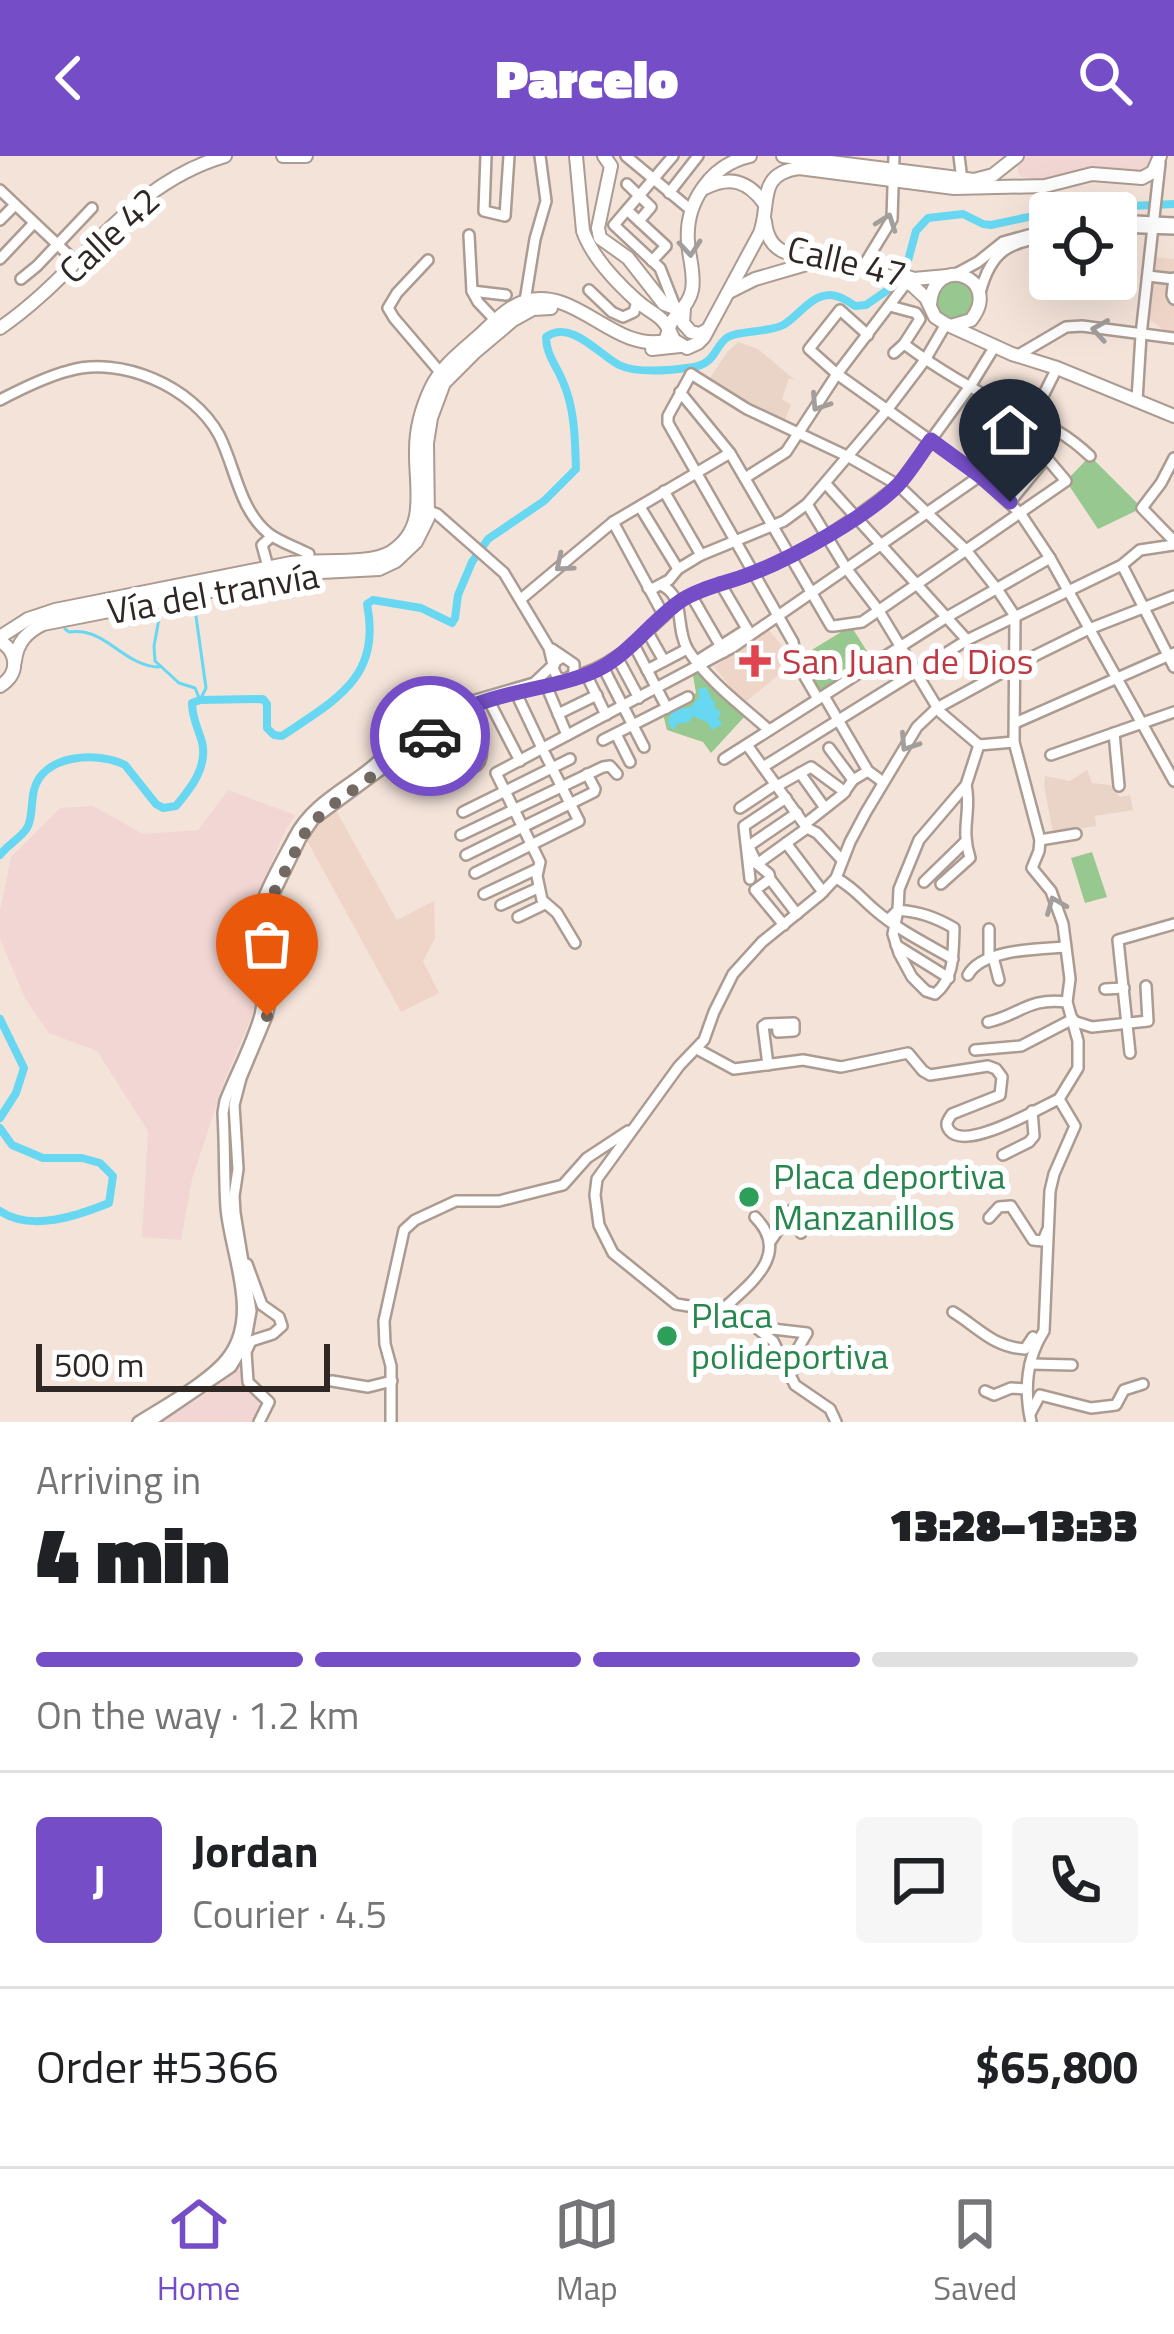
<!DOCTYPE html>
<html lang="en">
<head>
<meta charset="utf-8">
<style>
	body { margin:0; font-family:"Titillium Web",sans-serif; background:#f6f6f6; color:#202124; height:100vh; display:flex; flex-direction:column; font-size:45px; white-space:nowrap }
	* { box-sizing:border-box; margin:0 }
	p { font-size:39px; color:#757577 }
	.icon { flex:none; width:66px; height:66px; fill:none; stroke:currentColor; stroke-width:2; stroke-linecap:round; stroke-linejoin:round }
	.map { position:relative; height:1266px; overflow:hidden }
	.drawer { display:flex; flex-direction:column; background:#fff; flex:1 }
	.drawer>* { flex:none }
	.tools { position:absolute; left:1029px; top:36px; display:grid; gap:24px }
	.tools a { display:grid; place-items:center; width:108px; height:108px; border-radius:12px; background:#fff; box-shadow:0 12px 48px #0002; font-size:60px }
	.scale { position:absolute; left:36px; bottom:30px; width:294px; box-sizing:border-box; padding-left:12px; border:6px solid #2e2723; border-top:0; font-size:33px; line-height:42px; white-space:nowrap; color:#2e2723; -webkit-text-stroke:9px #fff; paint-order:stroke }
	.pin { position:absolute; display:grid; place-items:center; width:102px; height:102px; color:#fff; margin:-123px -51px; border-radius:50% 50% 50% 0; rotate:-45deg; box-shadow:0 0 12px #0007 }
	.pin .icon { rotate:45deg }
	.courier { position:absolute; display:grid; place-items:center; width:120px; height:120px; margin:-60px; border:9px solid #754ec7; border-radius:50%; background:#fff; color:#222; box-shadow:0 3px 15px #0007 }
	.overview em { font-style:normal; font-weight:800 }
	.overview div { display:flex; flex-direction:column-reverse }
	.overview { display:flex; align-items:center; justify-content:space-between; height:204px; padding:0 36px }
	h1 { font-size:78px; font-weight:800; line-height:90px }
	.bar { display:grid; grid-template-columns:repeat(4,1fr); gap:18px 12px; align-content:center; height:144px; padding:0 36px }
	.bar i { height:15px; border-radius:9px; background:#e0e0e0 }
	.bar .on { background:#754ec7 }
	.bar p { grid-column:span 4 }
	.line { display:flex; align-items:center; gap:30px; padding:0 36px; border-top:3px solid #e0e0e0 }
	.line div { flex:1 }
	.round { display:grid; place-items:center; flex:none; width:126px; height:126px; border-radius:12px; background:#f6f6f6 }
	header { display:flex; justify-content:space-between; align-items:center; height:156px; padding:0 36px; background:#754ec7; color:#fff; font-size:54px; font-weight:800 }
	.menu { display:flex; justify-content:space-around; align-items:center; height:168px; border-top:3px solid #e0e0e0; background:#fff; font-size:33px; color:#757577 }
	.menu a { display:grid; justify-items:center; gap:6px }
	.menu .on { color:#754ec7 }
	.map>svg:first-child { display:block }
	.built { fill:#eed5c8 }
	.industrial { fill:#f1d6d3 }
	.education { fill:#ead4c8 }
	.green { fill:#96c890 }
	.water { fill:#68d7f1 }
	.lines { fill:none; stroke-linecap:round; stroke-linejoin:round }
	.stream { stroke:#68d7f1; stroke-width:3 }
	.river { stroke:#68d7f1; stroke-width:8 }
	.minor-casing { stroke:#ab9b91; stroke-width:14 }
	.major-casing { stroke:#ab9b91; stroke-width:16 }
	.minor { stroke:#fff; stroke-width:9 }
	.major { stroke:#fff; stroke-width:12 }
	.oneway { stroke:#a19e9c }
	.done { stroke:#736963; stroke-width:12; stroke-dasharray:0 21.6 }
	.route { stroke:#754ec7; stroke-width:15 }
	.health-dot { fill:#e0444e; stroke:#fff; stroke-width:4.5 }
	.leisure-dot { fill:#2e9e5b; stroke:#fff; stroke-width:4.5 }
	.labels { text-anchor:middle; stroke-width:12; stroke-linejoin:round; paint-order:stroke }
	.street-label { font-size:36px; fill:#2e2723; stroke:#fff }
	.health-label { font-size:36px; fill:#be3a42; stroke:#fff; text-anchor:start }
	.leisure-label { font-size:36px; fill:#27864d; stroke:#fff; text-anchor:start }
</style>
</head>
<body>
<header><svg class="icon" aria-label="back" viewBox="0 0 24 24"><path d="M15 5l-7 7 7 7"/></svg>Parcelo<svg class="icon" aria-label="search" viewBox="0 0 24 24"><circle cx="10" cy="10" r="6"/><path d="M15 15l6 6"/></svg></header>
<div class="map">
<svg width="1174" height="1266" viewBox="0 0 1174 1266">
	<rect width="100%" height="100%" fill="#f4e3d9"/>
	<!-- built -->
	<g class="built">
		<polygon points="1154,101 1174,103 1174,177 1169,178 1149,163"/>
		<polygon points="768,473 788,497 784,501 790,510 744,547 714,511"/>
		<polygon points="334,651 397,764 434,745 435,782 423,805 439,837 401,856 305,681 314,668"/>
	</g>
	<!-- industrial -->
	<g class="industrial">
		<polygon points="1024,0 1153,0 1152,6 1142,16 1088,11 1049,24 1022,21 1018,17 1018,7"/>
		<polygon points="228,634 295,659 284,677 248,762 246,787 256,833 252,860 225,923 192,1023 181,1084 142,1081 148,975 97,895 49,877 26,844 0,783 0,755 11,701 60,652 93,650 143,678 198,674"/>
		<polygon points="246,1201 244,1222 248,1235 261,1246 260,1256 253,1266 161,1266 216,1231"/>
	</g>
	<!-- education -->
	<g class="education">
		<polygon points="738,186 758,193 796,225 789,222 782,243 791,249 784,266 713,228 710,222 728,195"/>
		<polygon points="1087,614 1092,627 1110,629 1120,641 1130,639 1133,654 1095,660 1096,670 1053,677 1044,629 1045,620 1070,625"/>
	</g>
	<!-- green -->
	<g class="green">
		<polygon points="957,122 975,134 975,155 958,166 944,162 935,151 938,131"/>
		<polygon points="1090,300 1142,352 1098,373 1066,325"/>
		<polygon points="851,470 872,503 818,536 797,503"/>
		<polygon points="702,516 746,559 711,597 703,586 667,574 663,558 696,537 693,519"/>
		<polygon points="1092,696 1107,741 1085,747 1071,702"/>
	</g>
	<!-- water -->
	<polygon class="water" points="706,531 712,544 717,548 714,549 715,552 721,556 718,563 723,568 712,574 707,566 693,560 689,566 677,568 673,574 668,567 672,554 691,551 700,540 698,533"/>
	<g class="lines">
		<!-- stream -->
		<g class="stream">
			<polyline points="194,446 206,532 200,544"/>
			<polyline points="161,452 154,490 155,505 179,527 195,532 200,544"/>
			<path d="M65,473L69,476C105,470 123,510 159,511"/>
		</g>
		<!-- river -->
		<g class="river">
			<path d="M0,699C7,689 21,682 27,672C33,662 31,645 34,634C43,598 98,595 125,609L156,648L163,652L176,650C191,632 208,611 202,586C198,572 192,562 192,547L200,544L263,543L267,548V572L274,579L282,580C335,544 382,522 367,448L373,444L421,452L452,467L455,462L458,439L472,406L488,383L544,345L576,313C575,284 575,253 563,226C557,210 546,199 546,181C571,163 598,198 619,209C638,218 674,214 694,211C717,206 714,190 728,181C741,174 767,177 783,169C798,161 810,139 830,139C839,139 848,145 855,150L866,149L895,129L906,112L916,75L928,62L963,58L983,68L991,69L1066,53L1174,48"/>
			<polyline points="0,863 24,912 16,937 0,962"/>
			<path d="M0,972L12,989L43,1002H82L100,1007L113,1020L109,1047C77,1060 31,1076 0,1055"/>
		</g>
		<defs>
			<g id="minor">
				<polyline points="486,0 484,55 505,60 509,0"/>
				<polyline points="626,0 691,54"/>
				<polyline points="673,0 614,69 660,112 676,153"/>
				<polyline points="959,0 962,24"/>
				<polyline points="627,28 651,51 639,65"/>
				<polyline points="0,34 76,106"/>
				<polyline points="669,37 698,0"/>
				<polyline points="627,54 666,90 652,105"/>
				<polyline points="0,64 15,49"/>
				<polyline points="1116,64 1174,67"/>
				<polyline points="1116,71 1174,73"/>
				<polyline points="469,79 472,135 478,146 496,165"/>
				<polyline points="0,103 34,67"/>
				<polyline points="428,104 397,137 388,152 394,162 440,216"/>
				<polyline points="867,104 892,63 894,0"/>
				<polyline points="954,119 978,106 1003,86 1050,73"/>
				<polyline points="1148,120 1174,123"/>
				<polyline points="1174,122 1172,139 1174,143"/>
				<polyline points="21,123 37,110 92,52"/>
				<polyline points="589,134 612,156 623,161 634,156 637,145"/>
				<polyline points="472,135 506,139"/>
				<path d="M980,137C991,94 1009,86 1050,80"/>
				<polyline points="525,145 535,83 546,45 540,0"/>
				<polyline points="890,150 916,157 920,163 904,188 894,197"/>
				<polyline points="868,179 840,154 809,193 837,218 980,320 1020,357 1050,402 1174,625"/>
				<path d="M904,188C939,214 979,237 1018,256C1047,269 1066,277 1090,300"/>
				<polyline points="1020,198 1066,171 1082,170 1174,182"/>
				<polyline points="691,218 747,253 849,301 898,329 966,394 997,433 1015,460 1014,586 1040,684 1039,695 1032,712 1051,735 1063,768 1070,823 1067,846 1078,885 1078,912 1059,943"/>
				<polyline points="691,218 668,260 668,267 793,486 797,507 818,543"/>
				<polyline points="680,236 730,297 831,470 834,470 862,466 1066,325 1039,293 1006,273"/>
				<path d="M0,244C21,233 45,221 68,215C121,199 193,231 219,279C235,310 239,353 268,377C279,386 296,391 309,398"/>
				<polyline points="1137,244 1141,179 1160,7"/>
				<polyline points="1032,262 1057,212"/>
				<polyline points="1174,302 1161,327 1142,352 1174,385"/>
				<polyline points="745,322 786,296 837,218 907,126"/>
				<polyline points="826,328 967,484"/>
				<polyline points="664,335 701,399"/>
				<polyline points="1010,346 1046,302"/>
				<polyline points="807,348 846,412 879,455 940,556 979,589"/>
				<polyline points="640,351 678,413"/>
				<polyline points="613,366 664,460"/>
				<polyline points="1122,409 1174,511"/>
				<polyline points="268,411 262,389 272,380"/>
				<polyline points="720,427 750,478"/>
				<path d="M661,429C687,441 674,471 688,494C708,525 742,550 769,574"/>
				<polyline points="648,432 654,432 669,424 678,413 701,399 784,365 807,348 887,254 925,204 946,168"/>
				<polyline points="691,439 724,496"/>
				<polyline points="521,443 613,366 730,297"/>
				<polyline points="647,475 664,505"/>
				<polyline points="633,487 667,552"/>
				<polyline points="552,493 574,508 574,518 564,524 557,521 553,512 556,505 563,501"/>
				<polyline points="617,501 639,542"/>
				<polyline points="697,505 747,473"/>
				<polyline points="603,511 644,591"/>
				<polyline points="647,514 687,493"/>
				<polyline points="586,518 606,559"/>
				<path d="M571,521C609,513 636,486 664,460C671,454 677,447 685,442C707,430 732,426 755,416C806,395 855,364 898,329L971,229L995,190"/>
				<polyline points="546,529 567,579"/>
				<polyline points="535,532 564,524"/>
				<polyline points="516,537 542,592"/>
				<polyline points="824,540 868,615 883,626"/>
				<polyline points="489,545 520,605"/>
				<polyline points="558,558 597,539"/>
				<circle cx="413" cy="581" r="14"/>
				<polyline points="411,567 435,564 462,548 534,527 553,509 549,492 504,417 437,358 429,355"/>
				<polyline points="1015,567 1174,497"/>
				<path d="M434,574L443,580L456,610C497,624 478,570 472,550"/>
				<polyline points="1114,577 1119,630"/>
				<polyline points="616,578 630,606"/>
				<polyline points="427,584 446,564"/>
				<polyline points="603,584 688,541"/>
				<polyline points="747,589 807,672 817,677 842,704"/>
				<polyline points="979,589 1014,586"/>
				<polyline points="829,592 853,624"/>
				<polyline points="1051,599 1174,556"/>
				<polyline points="724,603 947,461 1050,402"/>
				<polyline points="763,611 967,484 1122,409 1140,394 1174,389"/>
				<polyline points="800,617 825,652"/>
				<polyline points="777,630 811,611 845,636"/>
				<polyline points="740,652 776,628"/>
				<polyline points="463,656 570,603"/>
				<polyline points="805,668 843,638 853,624 868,615"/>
				<polyline points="461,679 603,611 610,610 617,618"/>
				<polyline points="1040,684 1076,678"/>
				<polyline points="786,687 823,736"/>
				<polyline points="747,691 797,657"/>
				<polyline points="749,691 757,708 769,718 770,723 797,758"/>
				<polyline points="466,699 594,636 595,633 587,618"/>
				<polyline points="757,708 807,672"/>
				<polyline points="475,717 579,665 545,598"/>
				<path d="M836,722C853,731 861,742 875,754C898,774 927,788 953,803"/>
				<polyline points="750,723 744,670 786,642"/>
				<polyline points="770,723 755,734 784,769"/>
				<polyline points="924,726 966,685"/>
				<path d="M941,728L970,702C960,671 972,656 966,629"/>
				<polyline points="484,738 537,713"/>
				<polyline points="501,749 538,732"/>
				<polyline points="518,761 545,748"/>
				<path d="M888,764L898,754C920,756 935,761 954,772C953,797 955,822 935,838L926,835L912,821L899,797L893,778L898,754L899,733L919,684L966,629L979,589"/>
				<polyline points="575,787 557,757 542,744 537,720 540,706 496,617 733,491 980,320 1017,255"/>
				<polyline points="896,789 949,822"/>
				<polyline points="993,801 999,824"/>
				<polyline points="989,802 989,773"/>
				<path d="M968,819C982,793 1038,793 1065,791"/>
				<polyline points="1105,833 1124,832"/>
				<polyline points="1073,865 1092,871 1148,865 1146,830"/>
				<path d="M988,866C1020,859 1028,841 1067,846"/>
				<path d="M697,893L734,913L803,904L841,911L908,897L923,915L930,919L988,910L996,913L1002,921L1000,939L952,958C948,964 944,968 950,975C967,995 1039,952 1059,943"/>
				<polyline points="975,894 1021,890 1073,863"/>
				<polyline points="1130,897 1118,784 1174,768"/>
				<polyline points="768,909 763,870 766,868 794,867 794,875 778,876 777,868"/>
				<polyline points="1003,999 1029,986 1034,980 1032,955"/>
				<polyline points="989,1062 999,1051 1011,1050 1033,1084 1043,1085 1047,1075"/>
				<polyline points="770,1086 792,1054 796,1058 801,1077"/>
				<polyline points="247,1108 262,1149 279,1161 282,1170 273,1178 251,1185 246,1196 248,1226 269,1246 259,1266"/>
				<path d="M721,1155C748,1129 793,1099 755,1061"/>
				<path d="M953,1156C979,1172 993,1191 1025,1193L1033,1181"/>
				<polyline points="755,1171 807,1177 790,1206 792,1216"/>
				<polyline points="1030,1208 1072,1209"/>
				<polyline points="332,1225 368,1231 392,1225"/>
				<polyline points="985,1235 994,1239 1011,1232 1025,1233"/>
				<polyline points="1030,1258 1040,1239 1091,1252 1116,1249 1124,1234 1143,1228"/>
				<path d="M138,1266C163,1250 213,1223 229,1199C259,1157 230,1098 226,1052C224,1020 225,989 223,957L225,945C236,917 252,888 260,859C267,833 254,810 253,785C252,754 280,708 294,681C318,634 375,624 399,578"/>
				<polyline points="150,1266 231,1211 242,1193 247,1177 251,1155 235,1057 234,1040 238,1013 234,949 241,922 267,860 271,841 260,784 261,771 269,748 301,682 314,663 397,602 411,595"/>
				<polyline points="391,1266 391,1210 385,1188 384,1165 404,1074 415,1064 456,1045 499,1045 563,1029 587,1002 628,975"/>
				<polyline points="836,1266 830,1253 795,1229 773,1185 745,1163 733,1157 676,1148 613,1097 599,1069 595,1039 597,1023 679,910 704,884 714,856 733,818 762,786 821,738 836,722 850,686 866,656 917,571 937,552 1014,510 1089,473 1174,440"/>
				<path d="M1031,1266C1024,1234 1026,1203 1044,1175L1050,1035L1054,1018L1075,970L1059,943"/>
			</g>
			<g id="major">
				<polyline points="283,0 306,0"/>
				<path d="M576,0L583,75C592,101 615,125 636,144C656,162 662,156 674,184L687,192L698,187L704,181L760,77C771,48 756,18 799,12L954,32L1045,30L1092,18L1142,22L1153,16L1160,0"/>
				<polyline points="604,0 611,10 598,72 600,82 628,102 664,148 682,155"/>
				<polyline points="783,0 974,24 993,19 1017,0"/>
				<path d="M705,32C730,19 748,25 764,47"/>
				<path d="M765,65C768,98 792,102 820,97"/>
				<polyline points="902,119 914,123 947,120"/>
				<polyline points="729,136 755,123 817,105 842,104 857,108 912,129 926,142 935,161 946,168 1012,198 1057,212 1174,260"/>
				<path d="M930,149C933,95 1004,122 971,164L951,170"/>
				<polyline points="684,152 683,167 691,176 700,178 707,174"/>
				<path d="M0,172C82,116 126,29 225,0"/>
				<polyline points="652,193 680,190"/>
				<path d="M0,481L28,463L55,454L291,407C319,403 370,409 391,396C429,372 415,331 416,294C416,273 422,251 431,232C442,209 463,194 481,178C494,166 508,150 526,145C577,131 614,196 665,185C668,179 668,173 671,167C678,155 689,149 692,134C695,118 689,102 688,86C685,46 711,9 750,0"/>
				<path d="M0,485C19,497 19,518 0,530"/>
				<path d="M15,505C17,486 27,476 43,468L302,417L379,413L396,405L416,386L428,362L427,287L431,262L444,227L474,197L513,164L533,153L551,152"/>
			</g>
		</defs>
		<!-- minor casing -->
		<use href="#minor" class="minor-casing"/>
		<!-- major casing -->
		<use href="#major" class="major-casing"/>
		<!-- minor -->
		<use href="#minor" class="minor"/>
		<!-- major -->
		<use href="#major" class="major"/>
	</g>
	<!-- one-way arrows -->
	<defs><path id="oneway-chevron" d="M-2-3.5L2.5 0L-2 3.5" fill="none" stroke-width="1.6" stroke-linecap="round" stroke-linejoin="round" transform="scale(3)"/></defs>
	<g class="oneway">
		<use href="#oneway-chevron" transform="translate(887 66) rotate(-70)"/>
		<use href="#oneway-chevron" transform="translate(690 92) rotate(85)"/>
		<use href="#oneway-chevron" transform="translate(1100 174) rotate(-171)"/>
		<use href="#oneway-chevron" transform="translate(819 247) rotate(123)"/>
		<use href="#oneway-chevron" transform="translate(563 408) rotate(140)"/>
		<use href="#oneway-chevron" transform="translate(908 587) rotate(123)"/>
		<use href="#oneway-chevron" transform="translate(1055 749) rotate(-112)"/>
	</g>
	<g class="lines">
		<!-- done -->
		<polyline class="done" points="267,860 271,841 260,784 261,771 268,748 308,671 327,653 397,602 422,593 430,580"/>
		<!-- route -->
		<path class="route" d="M430,580C471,532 544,539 597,514C630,498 652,464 682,444C702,431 728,427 750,418C791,403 868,360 898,329C910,316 920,299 931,284L980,320L1010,346"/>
	</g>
	<!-- markers -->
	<path class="health-dot" d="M749 487h12v12h12v12h-12v12h-12v-12h-12v-12h12z"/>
	<g class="leisure-dot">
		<circle cx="749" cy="1041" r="12"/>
		<circle cx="667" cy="1180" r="12"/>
	</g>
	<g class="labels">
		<!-- street labels -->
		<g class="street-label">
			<text transform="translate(109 79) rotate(-43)" y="13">Calle 42</text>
			<text transform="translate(847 105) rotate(13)" y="13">Calle 47</text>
			<text transform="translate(213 437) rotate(-10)" y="13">Vía del tranvía</text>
		</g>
		<!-- health labels -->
		<g class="health-label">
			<text x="782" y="518">San Juan de Dios</text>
		</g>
		<!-- leisure labels -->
		<g class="leisure-label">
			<text x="773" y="1033">Placa deportiva<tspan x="773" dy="41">Manzanillos</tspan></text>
			<text x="691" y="1172">Placa<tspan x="691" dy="41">polideportiva</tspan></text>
		</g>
	</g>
</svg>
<div class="tools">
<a><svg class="icon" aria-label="locate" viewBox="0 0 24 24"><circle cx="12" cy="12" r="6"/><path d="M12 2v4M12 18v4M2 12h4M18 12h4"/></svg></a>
</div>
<div class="scale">500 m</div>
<div class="pin" style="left:267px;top:860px;background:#ea580c"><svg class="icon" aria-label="bag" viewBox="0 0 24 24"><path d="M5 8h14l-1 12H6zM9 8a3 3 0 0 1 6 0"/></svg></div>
<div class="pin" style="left:1010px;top:346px;background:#1f2937"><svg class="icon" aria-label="home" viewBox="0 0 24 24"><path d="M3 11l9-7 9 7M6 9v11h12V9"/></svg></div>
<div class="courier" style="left:430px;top:580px"><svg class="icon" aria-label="car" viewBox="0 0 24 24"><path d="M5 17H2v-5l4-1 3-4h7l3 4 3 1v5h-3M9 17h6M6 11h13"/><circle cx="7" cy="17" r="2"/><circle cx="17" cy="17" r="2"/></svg></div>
</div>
<section class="drawer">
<div class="overview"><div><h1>4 min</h1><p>Arriving in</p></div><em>13:28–13:33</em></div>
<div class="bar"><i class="on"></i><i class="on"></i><i class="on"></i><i></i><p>On the way · 1.2 km</p></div>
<div class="line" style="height:216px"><b class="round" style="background:#754ec7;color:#fff">J</b><div><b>Jordan</b><p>Courier · 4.5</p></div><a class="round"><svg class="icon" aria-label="chat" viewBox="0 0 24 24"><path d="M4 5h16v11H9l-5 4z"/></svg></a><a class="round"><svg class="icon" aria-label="phone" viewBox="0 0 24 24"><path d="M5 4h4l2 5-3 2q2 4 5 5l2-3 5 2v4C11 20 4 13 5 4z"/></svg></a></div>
<div class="line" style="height:156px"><div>Order #5366</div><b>$65,800</b></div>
</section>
<nav class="menu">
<a class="on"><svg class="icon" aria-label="home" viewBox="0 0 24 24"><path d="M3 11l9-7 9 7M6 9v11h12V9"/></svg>Home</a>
<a><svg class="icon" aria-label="map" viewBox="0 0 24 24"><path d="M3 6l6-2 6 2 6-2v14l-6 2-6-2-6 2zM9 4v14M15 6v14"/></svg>Map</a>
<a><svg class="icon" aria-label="saved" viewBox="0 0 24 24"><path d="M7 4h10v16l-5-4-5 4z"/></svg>Saved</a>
</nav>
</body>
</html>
